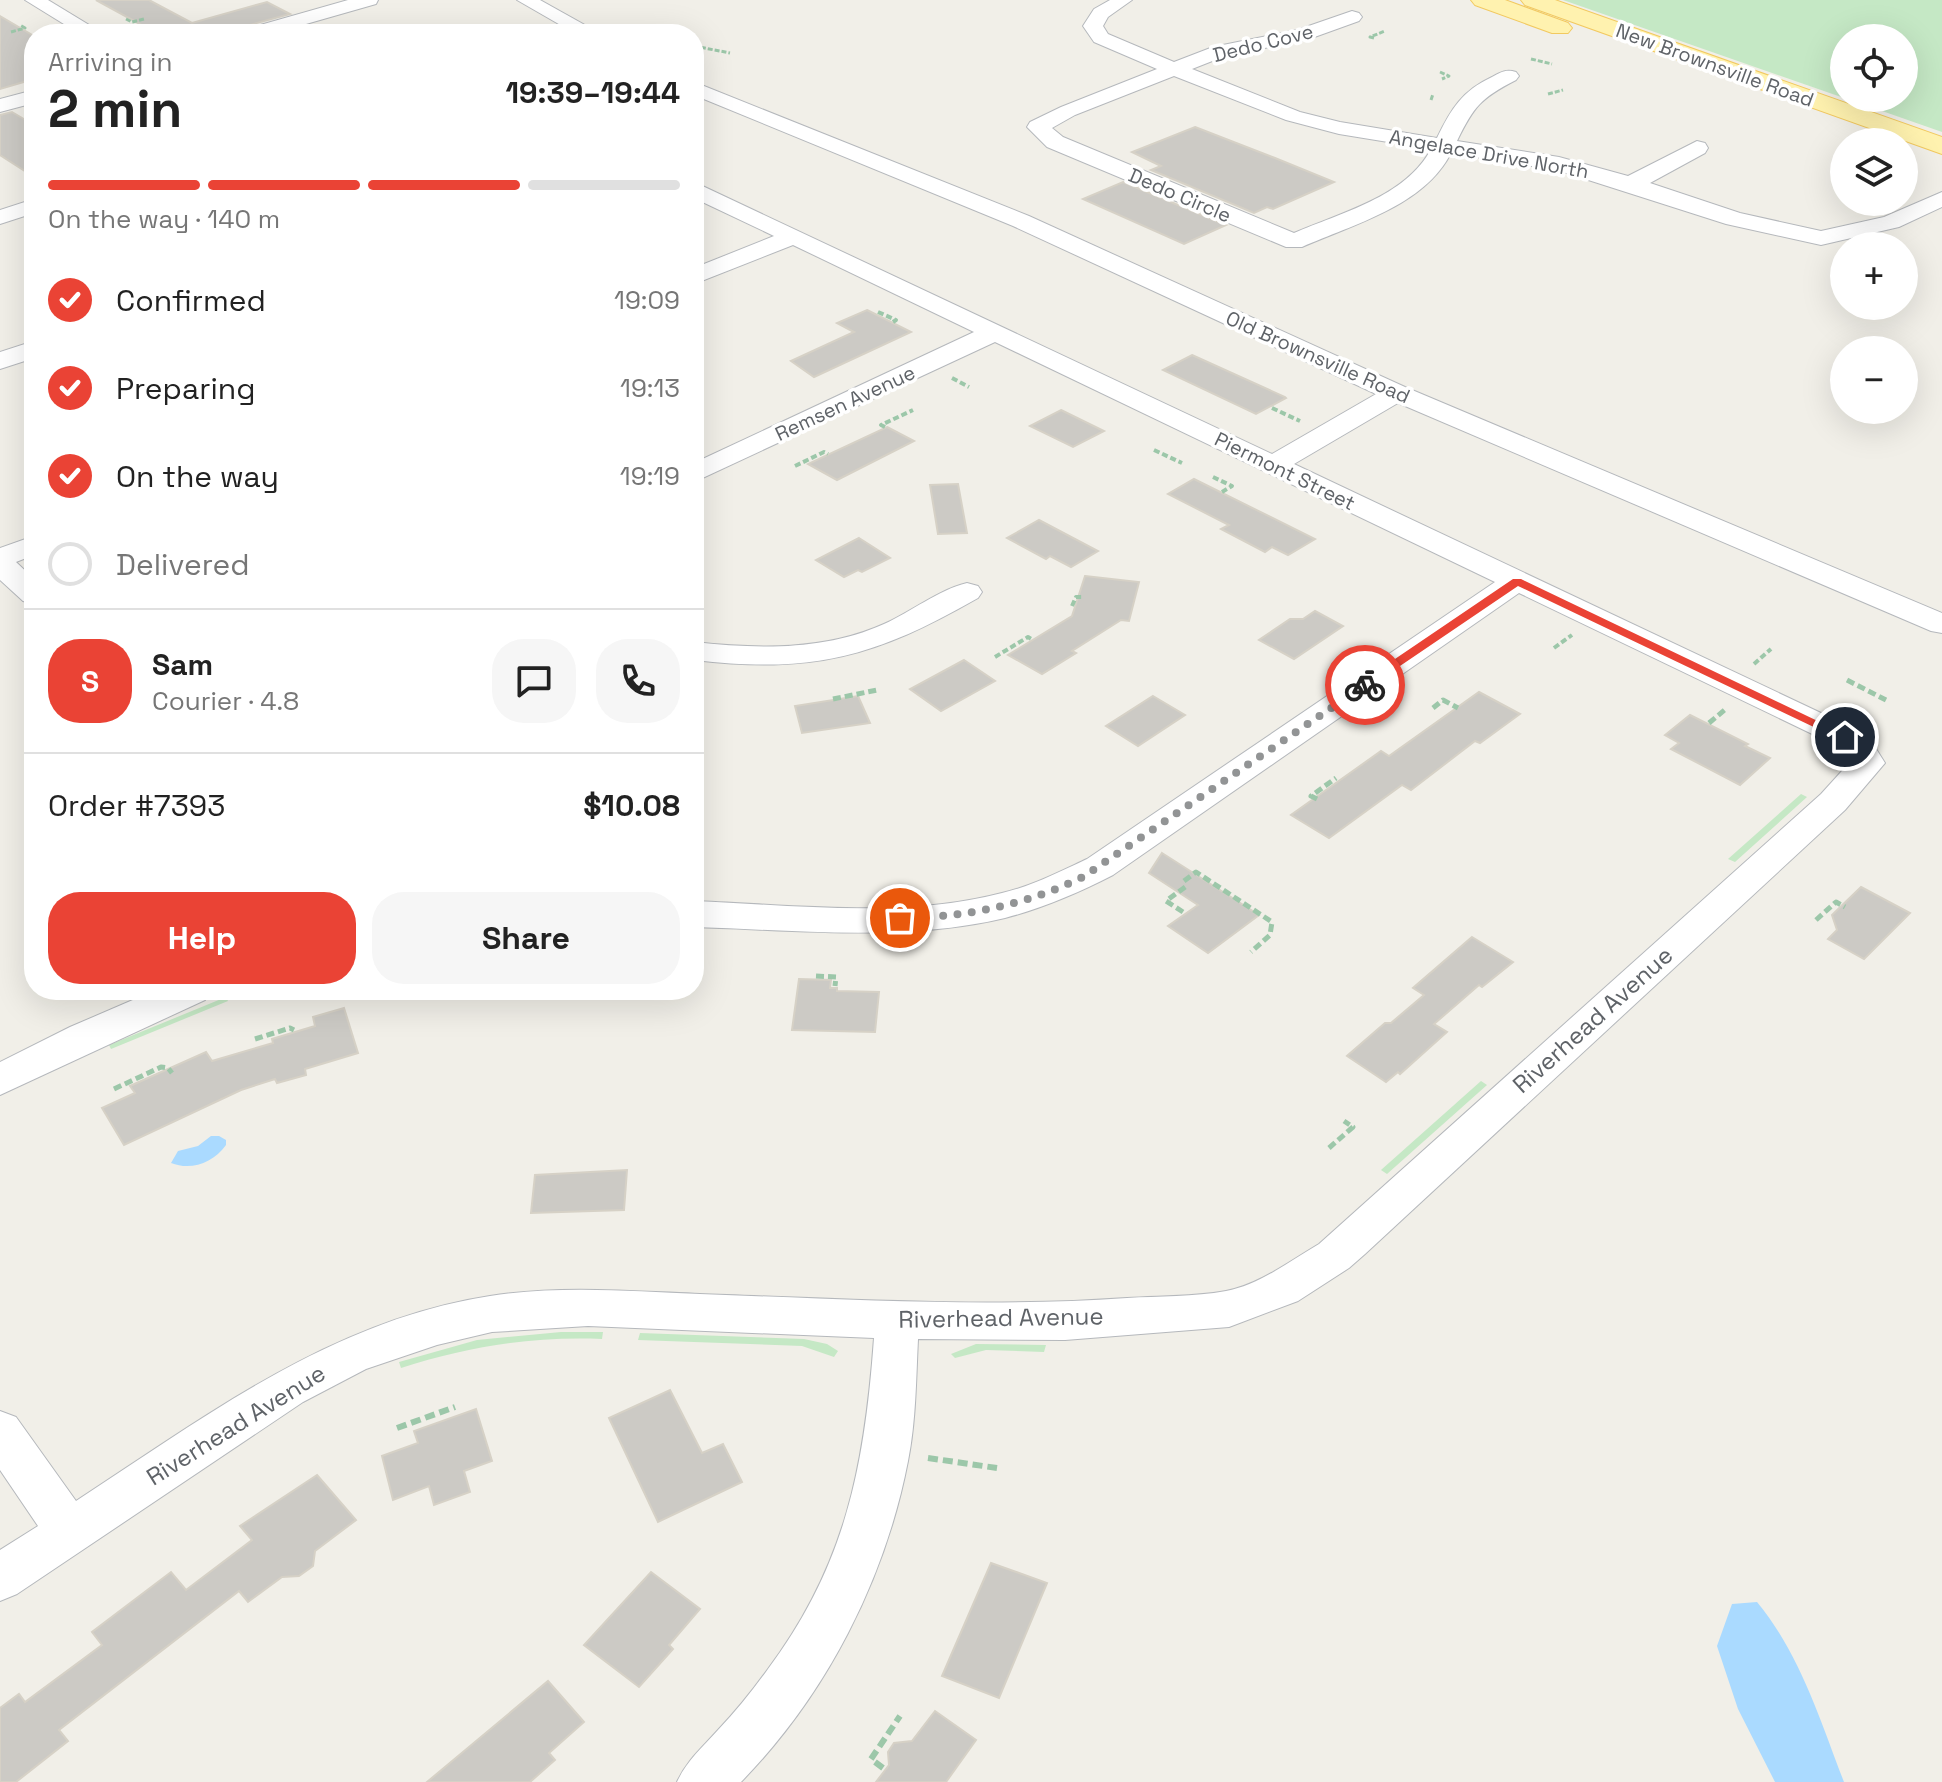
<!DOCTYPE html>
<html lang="en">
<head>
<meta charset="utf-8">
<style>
	body { margin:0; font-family:"Space Grotesk",sans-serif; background:#f6f6f6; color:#222; height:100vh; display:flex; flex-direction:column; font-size:30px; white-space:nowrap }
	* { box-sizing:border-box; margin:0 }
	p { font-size:26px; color:#767676 }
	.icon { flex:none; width:44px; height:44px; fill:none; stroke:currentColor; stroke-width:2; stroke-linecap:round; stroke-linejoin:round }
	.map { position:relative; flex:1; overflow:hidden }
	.drawer { position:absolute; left:24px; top:24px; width:680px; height:976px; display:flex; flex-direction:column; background:#fff; border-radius:32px; box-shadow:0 8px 32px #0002 }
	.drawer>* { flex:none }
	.buttons { position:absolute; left:1830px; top:24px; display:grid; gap:16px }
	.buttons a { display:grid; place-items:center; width:88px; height:88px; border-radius:50%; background:#fff; box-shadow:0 8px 32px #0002; font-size:40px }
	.pin { position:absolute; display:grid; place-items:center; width:68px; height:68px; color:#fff; margin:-34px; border:4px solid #fff; border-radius:50%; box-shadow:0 2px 8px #0007 }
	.courier { position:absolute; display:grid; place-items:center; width:80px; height:80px; margin:-40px; border:6px solid #ea4335; border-radius:50%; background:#fff; color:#222; box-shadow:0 2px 10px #0007 }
	.head em { font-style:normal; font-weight:800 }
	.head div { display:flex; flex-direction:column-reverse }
	.head { display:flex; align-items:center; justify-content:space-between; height:136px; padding:0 24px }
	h1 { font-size:52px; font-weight:800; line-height:60px }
	.bar { display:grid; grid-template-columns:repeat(4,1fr); gap:12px 8px; align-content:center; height:96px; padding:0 24px }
	.bar i { height:10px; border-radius:6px; background:#e0e0e0 }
	.bar .selected { background:#ea4335 }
	.bar p { grid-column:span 4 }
	.line { display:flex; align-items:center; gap:20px; padding:0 24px; border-top:2px solid #e0e0e0 }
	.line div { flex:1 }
	.round { display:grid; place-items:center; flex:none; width:84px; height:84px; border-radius:32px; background:#f6f6f6 }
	ol { padding:0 24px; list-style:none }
	li { display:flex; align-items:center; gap:24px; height:88px }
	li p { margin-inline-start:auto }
	li .icon { padding:8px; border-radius:50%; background:#ea4335; color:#fff; stroke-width:4 }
	li:last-child { color:#767676 }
	li i { width:44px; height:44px; border:4px solid #e0e0e0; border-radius:50% }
	.primary-button { display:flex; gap:16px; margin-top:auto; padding:16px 24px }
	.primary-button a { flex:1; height:92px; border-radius:32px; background:#ea4335; color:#fff; font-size:32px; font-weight:800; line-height:92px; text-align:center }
	.primary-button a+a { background:#f6f6f6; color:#222 }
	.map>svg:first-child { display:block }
	.green { fill:#c5e8c5 }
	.water { fill:#aadaff }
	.building { fill:#cccac5; stroke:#d6d1c6; stroke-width:2 }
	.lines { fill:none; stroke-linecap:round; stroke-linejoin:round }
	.minor-casing { stroke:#b5b8bc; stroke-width:2 }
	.major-casing { stroke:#f2c960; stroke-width:2 }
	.path-far3 { stroke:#9cc7a9; stroke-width:3; stroke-dasharray:5 2; stroke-linecap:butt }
	.path-far2 { stroke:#9cc7a9; stroke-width:4; stroke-dasharray:6 3; stroke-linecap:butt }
	.path-far1 { stroke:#9cc7a9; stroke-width:5; stroke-dasharray:8 4; stroke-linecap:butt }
	.path { stroke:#9cc7a9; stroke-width:6; stroke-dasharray:10 5; stroke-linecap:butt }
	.minor { fill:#fff; fill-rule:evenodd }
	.major { fill:#fff2af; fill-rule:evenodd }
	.route { fill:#ea4335 }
	.done { stroke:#929495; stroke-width:8; stroke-dasharray:0 14.4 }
	.labels { text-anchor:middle; stroke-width:7; stroke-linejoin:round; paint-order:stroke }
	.far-street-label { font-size:20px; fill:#5f6368; stroke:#fff }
	.street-label { font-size:24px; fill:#5f6368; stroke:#fff }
</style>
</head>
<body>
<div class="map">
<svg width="1942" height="1782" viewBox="0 0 1942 1782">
	<rect width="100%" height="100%" fill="#f1efe8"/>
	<!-- green -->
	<g class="green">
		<polygon points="1563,0 1942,0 1942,132 1845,98 1904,98 1904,38 1844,38 1844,98"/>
		<polygon points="1801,794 1807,797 1735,862 1728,859"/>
		<polygon points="226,997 228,1001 111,1049 109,1045"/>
		<polygon points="1481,1081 1487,1085 1387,1174 1381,1170"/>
		<path d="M561,1332H603L602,1339C532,1336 467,1347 401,1368L399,1362L477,1340Z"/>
		<polygon points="640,1333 804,1339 827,1344 838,1351 834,1357 802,1346 638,1340"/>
		<polygon points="976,1344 1046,1345 1044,1352 986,1350 955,1358 951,1354"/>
	</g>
	<!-- water -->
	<g class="water">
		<path d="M211,1136H219L226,1140V1145C213,1163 191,1171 171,1163L178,1151L198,1146Z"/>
		<path d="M1757,1602C1800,1654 1820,1720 1844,1782H1775L1738,1709L1717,1646L1732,1604Z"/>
	</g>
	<!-- building -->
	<g class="building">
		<polygon points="96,0 149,0 192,23 267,2 290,14 242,27 237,34 158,34"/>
		<polygon points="0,16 34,36 34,79 0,89"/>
		<polygon points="12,112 34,125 34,177 0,155 0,115"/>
		<polygon points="1195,127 1275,158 1334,182 1273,209 1267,207 1254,213 1151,170 1161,166 1132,152"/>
		<polygon points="1123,182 1226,225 1184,244 1083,199"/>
		<polygon points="867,310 911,332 814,377 791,361 854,332 837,323"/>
		<polygon points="1192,355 1285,397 1286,398 1256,414 1163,370"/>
		<polygon points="1061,410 1104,431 1073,447 1030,426"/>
		<polygon points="887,427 914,441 837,480 808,464"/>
		<polygon points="1194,479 1315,539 1288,555 1272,547 1265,552 1221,529 1229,525 1168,494"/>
		<polygon points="958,484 967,533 938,534 930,485"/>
		<polygon points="1039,520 1098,551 1071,567 1050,556 1046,559 1007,538"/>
		<polygon points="859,538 890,558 862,572 858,570 844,577 816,560"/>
		<polygon points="1085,576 1139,582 1129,621 1121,620 1072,651 1076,653 1042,674 1008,655 1072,616"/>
		<polygon points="1315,611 1343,626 1294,659 1259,640 1290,619 1303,619"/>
		<polygon points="964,660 995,681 941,711 910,689"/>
		<polygon points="1479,692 1520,714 1480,743 1475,741 1411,790 1402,785 1329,838 1291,815 1381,751 1389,756"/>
		<polygon points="858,696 870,723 802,733 795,706"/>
		<polygon points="1153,696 1185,715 1138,746 1106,726"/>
		<polygon points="1690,715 1748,744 1745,746 1770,758 1740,785 1671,749 1679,743 1665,735"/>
		<polygon points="1162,853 1259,915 1208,953 1168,926 1198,905 1149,873"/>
		<polygon points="1861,887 1910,913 1864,959 1828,939 1837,930 1832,915"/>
		<polygon points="1472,937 1513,962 1482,987 1479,985 1434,1024 1447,1032 1400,1074 1398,1072 1386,1082 1347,1056 1385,1023 1391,1023 1424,995 1413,988"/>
		<polygon points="799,979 831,980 830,988 837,988 837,991 879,992 875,1032 792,1030"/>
		<polygon points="344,1008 358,1053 305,1069 306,1075 277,1083 275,1079 241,1090 124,1145 102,1108 135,1093 130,1086 206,1052 212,1061 273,1043 272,1039 315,1026 313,1017"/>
		<polygon points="627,1170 624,1210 531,1213 535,1175"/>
		<polygon points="670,1390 702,1453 723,1444 742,1482 658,1522 609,1418"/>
		<polygon points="476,1409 492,1461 464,1471 470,1492 434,1505 429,1486 393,1500 382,1456 418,1443 414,1431"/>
		<polygon points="317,1475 356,1520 315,1551 313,1566 299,1576 282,1577 248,1602 239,1591 59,1730 68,1741 16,1782 0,1782 0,1708 19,1694 25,1702 102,1645 92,1632 171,1572 186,1590 252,1540 240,1526"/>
		<polygon points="991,1563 1047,1583 999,1698 942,1676"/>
		<polygon points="651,1572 700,1609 669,1645 673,1649 639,1687 584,1645"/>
		<polygon points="548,1681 584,1722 549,1753 555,1760 530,1782 427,1782"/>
		<polygon points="935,1711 976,1740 946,1782 876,1782 889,1765 888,1752 894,1743 912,1741"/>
	</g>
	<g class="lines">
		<defs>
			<g id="minor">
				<polygon points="25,0 48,0 104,34 80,34"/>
				<polygon points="348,0 378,0 376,4 271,34 240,34 243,30"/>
				<polygon points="517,0 540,0 601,34 576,34"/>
				<path d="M1110,0H1132L1108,17L1103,26L1108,34L1174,62L1213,47L1297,30L1352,11L1359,13L1362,17L1359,21L1309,39L1225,56L1192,69L1300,112L1340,122L1437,138C1451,109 1462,91 1492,77C1501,72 1506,69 1516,72L1519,76L1516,80C1481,98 1474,106 1457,141L1559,157L1628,176L1697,141L1705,143L1708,148L1705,153L1650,183L1740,213L1821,231L1884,217L1942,192V207L1899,227L1821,245L1726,224L1557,170L1451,153C1424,206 1354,224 1302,247H1286L1047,147L1027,127L1030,122L1061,107L1157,69L1094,42L1083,26L1094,9ZM1174,76L1286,120L1339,134L1431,149C1406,197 1340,213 1294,233L1063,137L1052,128L1075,115Z"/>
				<path d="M694,82L1029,216L1405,387L1942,613V633L1931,631L1398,403L1294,464L1857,730L1873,744L1885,763L1845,810L1365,1254L1349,1268L1298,1301L1229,1327L1065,1340L918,1339C916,1379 916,1421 908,1461C885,1580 826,1695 741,1782H677C687,1760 702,1748 718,1730C736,1711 753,1690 768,1669C846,1565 865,1464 874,1338L588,1326L492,1332L437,1345L366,1369L303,1402L17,1594L0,1601V1550L38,1526L0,1470V1411L16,1417L76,1501C206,1416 333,1320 490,1296C559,1285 631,1291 700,1294C842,1299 985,1308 1127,1298C1159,1296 1194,1297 1226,1291C1259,1285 1290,1261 1319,1244L1821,794L1850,762L1833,744L1519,593L1113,875C1078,893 1043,908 1005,918C904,942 797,930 694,927V901C795,905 903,919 1002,893C1032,886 1059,872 1087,859L1495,582L995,342L694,482V463L974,332L793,245L694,284V268L774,236L694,198V182L1272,454L1376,394L1013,226L694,95Z"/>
				<polygon points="34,90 34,103 0,112 0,99"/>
				<polygon points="34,199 34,213 0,224 0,210"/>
				<polygon points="34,341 34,358 0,369 0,352"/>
				<polygon points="34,536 34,555 16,562 34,579 34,604 23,601 0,580 0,548"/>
				<path d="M967,583L978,586L982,592L978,598C875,657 813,674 694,660V642C758,649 824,651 884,624C911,612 938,590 967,583Z"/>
				<polygon points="156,990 211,990 205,1000 0,1095 0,1062 70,1027"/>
			</g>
			<g id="major">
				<polygon points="1471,0 1505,0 1568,23 1572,28 1568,33 1552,33 1475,5"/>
				<polygon points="1521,0 1555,0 1942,137 1942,154 1525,5"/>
			</g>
		</defs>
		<!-- minor casing -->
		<use href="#minor" class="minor-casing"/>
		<!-- major casing -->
		<use href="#major" class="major-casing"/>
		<!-- path-far3 -->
		<g class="path-far3">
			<polyline points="126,19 132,22 144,19"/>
			<polyline points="11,32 25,28 20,25"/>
			<polyline points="1374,38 1370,37 1385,31"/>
			<polyline points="694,46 730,53"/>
			<polyline points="1531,59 1552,64"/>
			<polyline points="1440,72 1449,76 1442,79"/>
			<polyline points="1548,94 1563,90"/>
			<polyline points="1431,100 1433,94"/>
		</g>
		<!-- path-far2 -->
		<g class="path-far2">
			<polyline points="878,312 896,320 893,322"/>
			<polyline points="952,378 969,387"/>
			<polyline points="1272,408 1300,421"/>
			<polyline points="885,427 881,425 913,410"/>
			<polyline points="694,432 697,430"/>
			<polyline points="1154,450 1182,463"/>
			<polyline points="795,466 824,452 828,454"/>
			<polyline points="1213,477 1232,486 1222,492"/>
			<polyline points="1072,606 1076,597 1084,597"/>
			<polyline points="1554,648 1572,635"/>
			<polyline points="995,657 1028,637 1033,640"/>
			<polyline points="1754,664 1771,649"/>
		</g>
		<!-- path-far1 -->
		<g class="path-far1">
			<polyline points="1847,680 1886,700"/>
			<polyline points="833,699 877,690"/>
			<polyline points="1433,708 1443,700 1458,708"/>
			<polyline points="1709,723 1727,708"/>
			<polyline points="1317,799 1311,796 1336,778"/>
			<polyline points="1184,881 1196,872 1272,922 1270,935 1251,952"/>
			<polyline points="1183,912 1166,901 1188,885"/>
			<polyline points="1816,920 1836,902 1845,907"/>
			<polyline points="816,976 836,977 835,986"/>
			<polyline points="255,1039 290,1028 294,1030"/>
			<polyline points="114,1089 161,1067 168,1068 172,1073"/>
			<polyline points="1329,1148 1353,1127 1344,1121"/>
		</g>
		<!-- path -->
		<g class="path">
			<polyline points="397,1428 455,1407"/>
			<polyline points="928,1458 997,1468"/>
			<polyline points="883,1768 871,1759 900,1716"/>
		</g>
		<!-- minor -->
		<use href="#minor" class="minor"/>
		<!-- major -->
		<use href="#major" class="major"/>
	</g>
	<!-- route -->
	<polygon class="route" points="1513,579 1521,579 1851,737 1841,740 1518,586 1369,687 1361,687 1361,682"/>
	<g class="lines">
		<!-- done -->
		<path class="done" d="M900,918C966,917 1023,906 1083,877L1365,685"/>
	</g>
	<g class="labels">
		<!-- far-street labels -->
		<g class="far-street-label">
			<text transform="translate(1263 43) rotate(-14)" y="7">Dedo Cove</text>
			<text transform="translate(1715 65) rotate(20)" y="7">New Brownsville Road</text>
			<text transform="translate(1489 154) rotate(10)" y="7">Angelace Drive North</text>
			<text transform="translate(1180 195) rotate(23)" y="7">Dedo Circle</text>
			<text transform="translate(1318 357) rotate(24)" y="7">Old Brownsville Road</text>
			<text transform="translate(845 403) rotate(-25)" y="7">Remsen Avenue</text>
			<text transform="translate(1285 471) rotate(26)" y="7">Piermont Street</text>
		</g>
		<!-- street labels -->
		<g class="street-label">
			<text transform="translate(1593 1020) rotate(-42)" y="8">Riverhead Avenue</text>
			<text transform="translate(1001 1318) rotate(-1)" y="8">Riverhead Avenue</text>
			<text transform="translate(236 1425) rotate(-32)" y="8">Riverhead Avenue</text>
		</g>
	</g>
</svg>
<div class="buttons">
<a><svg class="icon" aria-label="locate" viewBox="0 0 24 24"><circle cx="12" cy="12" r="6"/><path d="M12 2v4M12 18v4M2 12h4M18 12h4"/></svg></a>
<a><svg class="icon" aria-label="layers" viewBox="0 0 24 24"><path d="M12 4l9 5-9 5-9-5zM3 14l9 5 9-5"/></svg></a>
<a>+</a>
<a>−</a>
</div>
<div class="pin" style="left:900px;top:918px;background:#ea580c"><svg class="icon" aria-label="bag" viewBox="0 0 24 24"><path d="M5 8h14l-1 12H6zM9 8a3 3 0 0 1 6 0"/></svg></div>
<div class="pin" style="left:1845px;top:737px;background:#1f2937"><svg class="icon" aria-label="home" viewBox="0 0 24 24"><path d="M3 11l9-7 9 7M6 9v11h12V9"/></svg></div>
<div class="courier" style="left:1365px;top:685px"><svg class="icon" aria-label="bike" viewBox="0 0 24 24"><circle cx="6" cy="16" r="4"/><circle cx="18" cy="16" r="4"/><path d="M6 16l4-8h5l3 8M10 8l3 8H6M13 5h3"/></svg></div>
<section class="drawer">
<div class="head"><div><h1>2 min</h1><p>Arriving in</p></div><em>19:39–19:44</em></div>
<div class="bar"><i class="selected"></i><i class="selected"></i><i class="selected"></i><i></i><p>On the way · 140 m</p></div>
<ol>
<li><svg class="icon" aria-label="check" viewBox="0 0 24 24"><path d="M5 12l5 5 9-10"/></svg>Confirmed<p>19:09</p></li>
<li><svg class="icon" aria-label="check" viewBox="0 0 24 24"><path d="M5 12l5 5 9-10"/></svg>Preparing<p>19:13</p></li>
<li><svg class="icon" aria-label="check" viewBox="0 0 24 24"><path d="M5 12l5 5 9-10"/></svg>On the way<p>19:19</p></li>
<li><i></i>Delivered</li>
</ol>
<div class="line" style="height:144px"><b class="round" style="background:#ea4335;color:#fff">S</b><div><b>Sam</b><p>Courier · 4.8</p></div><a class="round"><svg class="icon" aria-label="chat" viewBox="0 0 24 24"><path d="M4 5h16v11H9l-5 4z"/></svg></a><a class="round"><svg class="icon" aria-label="phone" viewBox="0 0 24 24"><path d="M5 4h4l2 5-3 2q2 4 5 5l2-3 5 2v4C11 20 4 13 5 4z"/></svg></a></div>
<div class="line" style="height:104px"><div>Order #7393</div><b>$10.08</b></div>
<div class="primary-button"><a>Help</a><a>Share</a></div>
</section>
</div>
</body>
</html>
